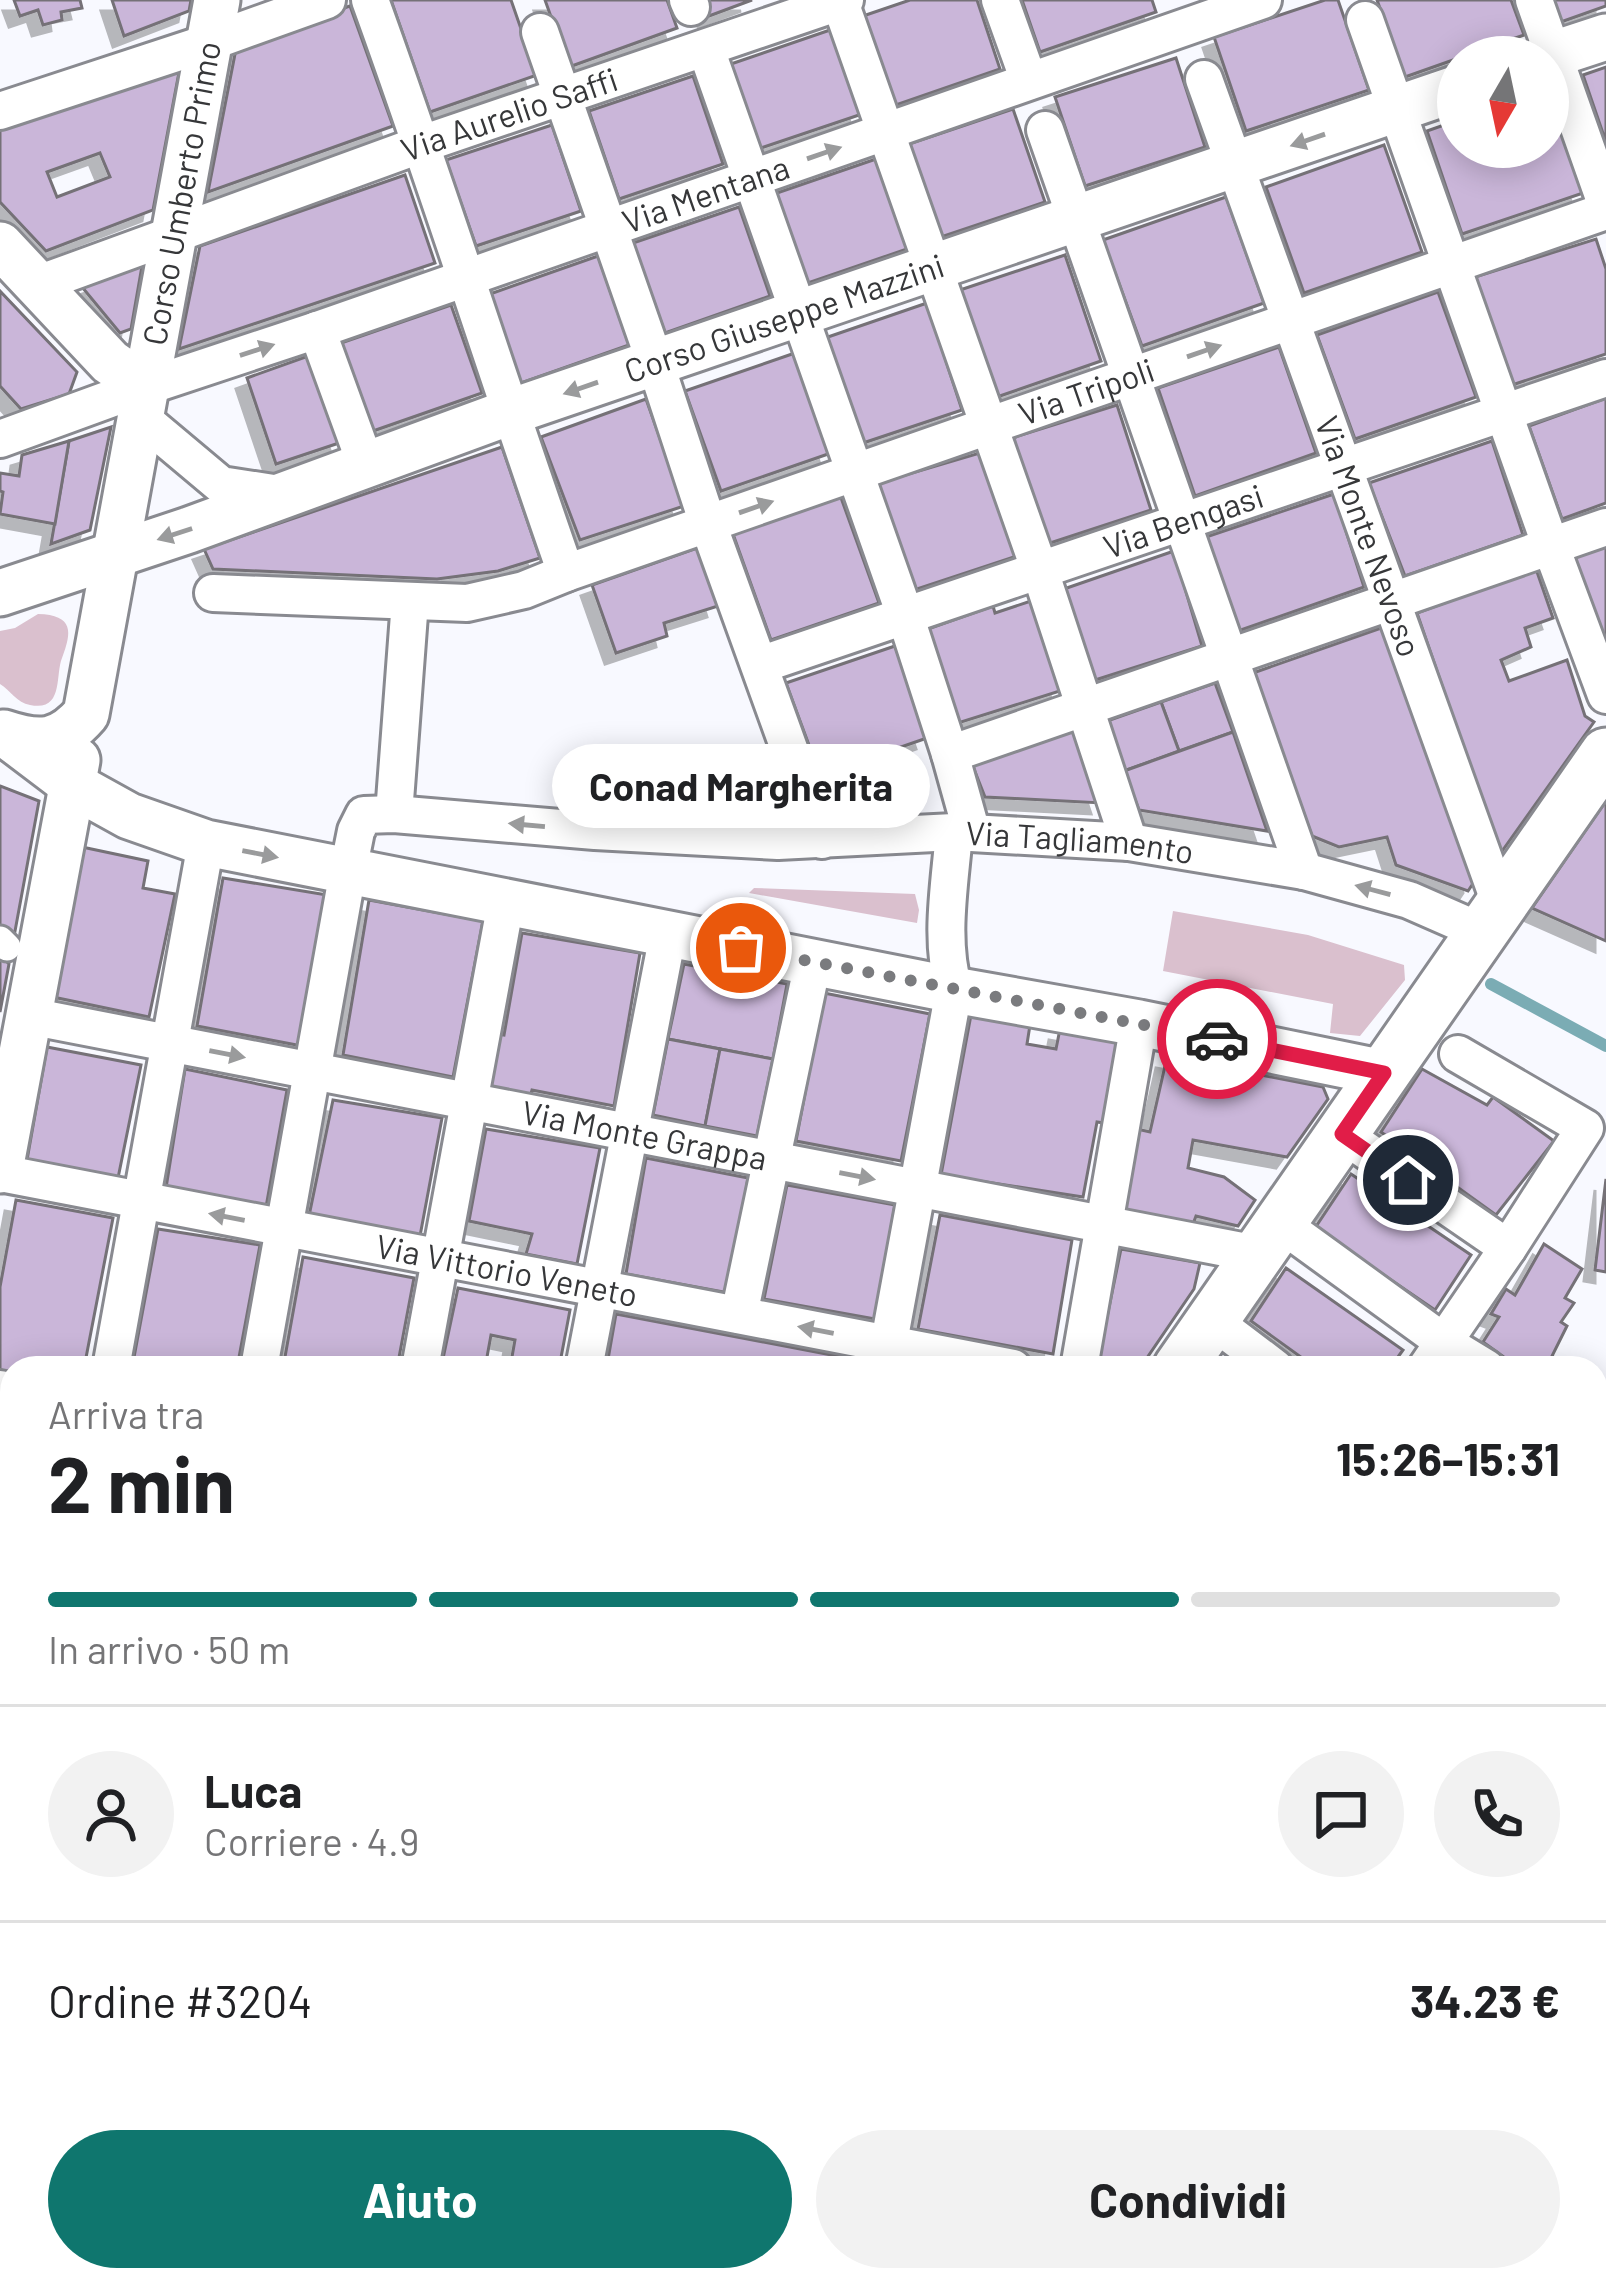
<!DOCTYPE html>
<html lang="it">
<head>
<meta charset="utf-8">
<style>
	body { margin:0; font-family:Barlow,sans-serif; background:#f2f2f2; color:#202124; height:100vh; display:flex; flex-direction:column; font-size:45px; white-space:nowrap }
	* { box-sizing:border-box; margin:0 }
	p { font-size:39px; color:#757577 }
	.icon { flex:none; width:66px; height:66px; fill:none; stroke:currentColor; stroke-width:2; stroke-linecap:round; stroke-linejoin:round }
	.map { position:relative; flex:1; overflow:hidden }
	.panel { position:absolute; left:0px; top:1356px; width:1608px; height:936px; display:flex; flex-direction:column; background:#fff; border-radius:36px 36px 0 0; box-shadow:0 6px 30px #0003 }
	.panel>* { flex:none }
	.needle { width:78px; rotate:189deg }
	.buttons { position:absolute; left:1437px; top:36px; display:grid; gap:24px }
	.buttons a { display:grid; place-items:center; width:132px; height:132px; border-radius:50%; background:#fff; box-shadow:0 6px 30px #0003; font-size:60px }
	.pin { position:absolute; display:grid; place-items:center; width:102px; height:102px; color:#fff; margin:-51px; border:6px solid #fff; border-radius:50%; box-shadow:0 3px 12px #0007 }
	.courier { position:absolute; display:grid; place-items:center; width:120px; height:120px; margin:-60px; border:9px solid #e11d48; border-radius:50%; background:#fff; color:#222; box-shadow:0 3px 15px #0007 }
	.bubble { position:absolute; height:84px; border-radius:42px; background:#fff; box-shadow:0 6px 30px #0003; font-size:39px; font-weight:700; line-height:84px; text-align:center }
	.overview em { font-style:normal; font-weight:700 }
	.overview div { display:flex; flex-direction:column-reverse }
	.overview { display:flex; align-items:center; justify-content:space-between; height:204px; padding:0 48px }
	h1 { font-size:78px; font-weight:700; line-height:90px }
	.bar { display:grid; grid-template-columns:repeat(4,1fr); gap:18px 12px; align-content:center; height:144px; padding:0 48px }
	.bar i { height:15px; border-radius:9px; background:#e0e0e0 }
	.bar .current { background:#0f766e }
	.bar p { grid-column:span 4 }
	.line { display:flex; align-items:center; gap:30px; padding:0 48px; border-top:3px solid #e0e0e0 }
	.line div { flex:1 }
	.round { display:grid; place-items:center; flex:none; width:126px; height:126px; border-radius:63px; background:#f2f2f2 }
	.cta { display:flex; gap:24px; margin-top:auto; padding:24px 48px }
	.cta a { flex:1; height:138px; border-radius:72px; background:#0f766e; color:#fff; font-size:48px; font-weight:700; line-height:138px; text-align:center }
	.cta a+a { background:#f2f2f2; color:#202124 }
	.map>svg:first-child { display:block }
	.green { fill:#dac0ce }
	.water { fill:#7bacb4 }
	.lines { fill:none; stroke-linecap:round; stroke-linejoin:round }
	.stream { stroke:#7bacb4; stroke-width:12 }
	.building { fill:#cab6d9; stroke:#747177; stroke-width:3; fill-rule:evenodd; filter:url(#shadow) }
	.pedestrian-casing { stroke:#898a90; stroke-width:33 }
	.minor-casing { stroke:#898a90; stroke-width:42 }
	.tertiary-casing { stroke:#898a90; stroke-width:51 }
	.secondary-casing { stroke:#898a90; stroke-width:57 }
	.pedestrian { stroke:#fff; stroke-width:27 }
	.minor { stroke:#fff; stroke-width:36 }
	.tertiary { stroke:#fff; stroke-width:45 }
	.secondary { stroke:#fff; stroke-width:51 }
	.rail { stroke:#8a8b8f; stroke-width:9; stroke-dasharray:21 21; stroke-linecap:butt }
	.oneway { fill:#9a9b9c }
	.done { stroke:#7a7b7e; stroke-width:12; stroke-dasharray:0 21.6 }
	.route { stroke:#e11d48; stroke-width:15 }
	.labels { text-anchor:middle; stroke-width:9; stroke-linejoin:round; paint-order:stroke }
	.street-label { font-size:33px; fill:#363739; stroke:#f8f9ff }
</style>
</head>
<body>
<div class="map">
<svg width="1606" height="2292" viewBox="0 0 1606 2292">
	<defs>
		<filter id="shadow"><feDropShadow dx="-11" dy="11" stdDeviation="0" flood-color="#0004"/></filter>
	</defs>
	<rect width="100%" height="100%" fill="#f8f9ff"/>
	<!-- green -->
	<g class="green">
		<path d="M38,614C74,615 72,632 62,658C55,675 64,712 30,705C17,703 10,690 0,684V631L15,628Z"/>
		<polygon points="754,888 915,894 919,910 917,923 749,893"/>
		<polygon points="1173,911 1308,935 1404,965 1405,980 1360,1036 1330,1033 1333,1004 1163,971"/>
	</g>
	<!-- water -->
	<polygon class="water" points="1606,2193 1606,2292 1373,2292 1400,2280 1596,2280 1596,2197"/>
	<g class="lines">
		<!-- stream -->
		<g class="stream">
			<polyline points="1491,984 1606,1046"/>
			<polyline points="603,2280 623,2292"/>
		</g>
	</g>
	<!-- building -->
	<g class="building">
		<polygon points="14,0 80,0 82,8 61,12 62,20 43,25 38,10 20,16"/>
		<polygon points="112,0 191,0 189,11 124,36"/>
		<polygon points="391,0 511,0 537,75 430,112"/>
		<polygon points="545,0 667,0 677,28 569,67"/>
		<polygon points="704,0 752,0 709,16"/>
		<polygon points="910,0 977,0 1000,69 893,106 863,16"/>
		<polygon points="1022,0 1152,0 1156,12 1040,52"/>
		<polygon points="1325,0 1338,0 1369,90 1246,131 1214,37"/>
		<polygon points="1377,0 1511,0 1524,35 1405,77"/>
		<polygon points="1550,0 1606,0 1606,6 1558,23"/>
		<polygon points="350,6 393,126 208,192 237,44"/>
		<polygon points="833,29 862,114 758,149 728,65"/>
		<polygon points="1176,58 1205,147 1085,186 1055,97"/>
		<path d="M180,67L153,210L46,251L0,202V130ZM100,153L110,177L57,197L47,172Z"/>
		<polygon points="1606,67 1606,142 1583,75"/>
		<polygon points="693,76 723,164 619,199 589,111"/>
		<polygon points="1548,91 1583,193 1462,234 1427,131 1458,120 1458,147 1548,147"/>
		<polygon points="1013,109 1045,202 938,238 906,145"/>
		<polygon points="552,125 581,211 476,246 446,160"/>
		<polygon points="1384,145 1422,252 1304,293 1266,187"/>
		<polygon points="876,159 907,249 805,284 774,194"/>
		<polygon points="405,175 435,263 179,349 200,246"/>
		<polygon points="1226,197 1264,303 1142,346 1103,240"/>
		<polygon points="739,207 770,296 665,333 633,243"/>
		<polygon points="1596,239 1606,269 1606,354 1512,385 1475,277"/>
		<polygon points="1065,255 1101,361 994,398 957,291"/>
		<polygon points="598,256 629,345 521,383 490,294"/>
		<polygon points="142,266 131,329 120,333 82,287"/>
		<polygon points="0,291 77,372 69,394 21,409 0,386"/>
		<polygon points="1438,292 1476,397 1355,439 1317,335"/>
		<polygon points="927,303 962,410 860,444 825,338"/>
		<polygon points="451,305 482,393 373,431 341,343"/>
		<polygon points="1279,347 1316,453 1195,496 1158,388"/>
		<polygon points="795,353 831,453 721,491 685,391"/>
		<polygon points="311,355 342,442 276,464 247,378"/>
		<polygon points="1606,398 1606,503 1562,519 1529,426"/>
		<polygon points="646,399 684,506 580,540 541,437"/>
		<polygon points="1117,405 1151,510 1044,545 1009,439"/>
		<polygon points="111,427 90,530 51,544 69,441"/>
		<polygon points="69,441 55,524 0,514 3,492 0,491 0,473 19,476 22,455"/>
		<polygon points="1492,441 1523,535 1405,576 1369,483"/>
		<polygon points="502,447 540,558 498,571 437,579 213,569 204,549"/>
		<polygon points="983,452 1017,556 914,590 878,483"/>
		<polygon points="1334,494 1364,587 1238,631 1206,537"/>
		<polygon points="840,495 879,603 771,640 733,534"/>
		<polygon points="1606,545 1606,647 1571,556"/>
		<polygon points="700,547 718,606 664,623 667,636 616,653 592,585"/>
		<polygon points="1174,551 1202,646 1092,681 1061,590"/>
		<polygon points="1536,569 1553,618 1525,628 1531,647 1501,660 1509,681 1567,660 1585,716 1594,722 1500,854 1417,613"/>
		<polygon points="1034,600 1063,690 958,723 925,630 993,606 995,613"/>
		<polygon points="1384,627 1474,882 1468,891 1396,865 1387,837 1339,847 1312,836 1253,673"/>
		<polygon points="895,646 927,738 820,775 786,683"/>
		<polygon points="1215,683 1233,732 1179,751 1161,702"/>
		<polygon points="1161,702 1179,751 1124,771 1107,721"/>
		<polygon points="1077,728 1102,803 985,797 972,764"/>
		<polygon points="1233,732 1267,831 1139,810 1124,771"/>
		<polygon points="0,786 39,801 13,942 0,929"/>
		<polygon points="1606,801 1606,941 1532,908"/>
		<polygon points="82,847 148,861 143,888 175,894 149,1017 53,997"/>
		<polygon points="223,878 327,895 302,1046 197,1026"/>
		<polygon points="369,900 483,921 453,1077 343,1055"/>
		<polygon points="522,933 640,953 614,1106 532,1090 530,1097 487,1088 496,1034 504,1035"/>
		<polygon points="0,955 9,964 0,1012"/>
		<polygon points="684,964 787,984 773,1059 668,1039"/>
		<polygon points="824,993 930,1014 901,1161 796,1141"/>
		<polygon points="971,1015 1030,1025 1027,1044 1056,1049 1060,1029 1120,1040 1104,1123 1097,1122 1083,1197 941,1175"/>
		<polygon points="668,1039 720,1049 705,1126 653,1115"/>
		<polygon points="47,1047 141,1065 118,1178 27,1160"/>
		<polygon points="720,1049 773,1059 757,1136 705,1126"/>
		<polygon points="1167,1057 1323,1087 1328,1099 1287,1157 1193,1140 1188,1168 1224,1177 1255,1200 1238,1226 1196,1216 1193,1224 1121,1209 1137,1129 1150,1132"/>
		<polygon points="185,1069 287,1090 266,1207 166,1188"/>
		<polygon points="1422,1069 1487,1105 1493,1097 1554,1141 1496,1215 1381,1132"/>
		<polygon points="333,1100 442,1118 420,1236 309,1216"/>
		<polygon points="486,1129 600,1148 577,1264 526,1254 532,1234 469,1221"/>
		<polygon points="646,1158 748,1178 729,1293 626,1274"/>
		<polygon points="1351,1174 1471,1255 1435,1310 1315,1228"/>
		<polygon points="1606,1179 1606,1272 1595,1270"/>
		<polygon points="787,1185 895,1205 875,1319 764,1299"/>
		<polygon points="16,1200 113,1218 84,1368 12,1368 12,1372 0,1370 0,1287"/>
		<polygon points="940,1215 1072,1240 1053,1354 918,1329"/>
		<polygon points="158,1229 260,1245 237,1368 132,1368"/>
		<polygon points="1544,1244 1582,1269 1565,1298 1574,1303 1561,1322 1567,1326 1552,1356 1558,1361 1555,1368 1519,1368 1483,1342 1499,1317 1491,1314 1506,1289 1515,1295"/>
		<polygon points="1121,1249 1200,1263 1194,1289 1140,1368 1098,1361"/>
		<polygon points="303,1257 414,1278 397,1368 283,1368"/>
		<polygon points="1286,1268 1403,1350 1390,1368 1316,1368 1251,1321"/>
		<polygon points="458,1288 570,1310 559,1368 510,1368 515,1340 491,1335 485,1368 441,1368"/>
		<polygon points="616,1314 863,1361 862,1368 626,1368 607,1365"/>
		<polygon points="0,1413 12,1415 12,1609 0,1607"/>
		<polygon points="0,1657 12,1660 12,1752 0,1819"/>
		<polygon points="0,2049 12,2052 12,2202 0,2197 0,2159 7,2142 0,2139"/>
		<polygon points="0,2219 12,2224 12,2280 146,2280 173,2292 0,2292"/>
		<polygon points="244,2280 309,2280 302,2292 238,2292"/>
		<polygon points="316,2280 460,2280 480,2292 336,2292"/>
	</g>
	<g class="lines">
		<defs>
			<polyline id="pedestrian" points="0,940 7,947"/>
			<g id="minor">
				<path d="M370,0C439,190 499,382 566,573"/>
				<polyline points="688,0 691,7"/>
				<polyline points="1000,0 1029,81"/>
				<polyline points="1534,0 1606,204"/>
				<polyline points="840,2 1040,571 1129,842"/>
				<polyline points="1365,20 1551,547 1606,695"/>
				<polyline points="540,32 655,362 708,524 822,840"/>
				<polyline points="706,49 905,615 950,754 972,833"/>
				<path id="s1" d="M1204,79L1501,906"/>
				<polyline points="0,111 210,42 327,0"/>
				<polyline points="1045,130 1304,871"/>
				<path id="s2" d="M38,284L422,144L845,0"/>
				<polyline points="317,330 366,465"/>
				<polyline points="140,417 221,485 286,495"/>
				<path id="s3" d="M0,439L118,396L317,330L1263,0"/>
				<path id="s4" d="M213,593L467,603L524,590L566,573L1606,211"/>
				<path id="s5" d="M760,665L1606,378"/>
				<polyline points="950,754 1606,527"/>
				<polyline points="394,814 410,601"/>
				<path id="s6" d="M29,1016L1257,1254"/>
				<polyline points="1342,1134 1508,1248"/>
				<path id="s7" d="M0,1173L1013,1368"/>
				<polyline points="1280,1223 1445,1343 1486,1368"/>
				<polyline points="739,1315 813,962"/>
				<polyline points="1213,1321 1275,1368"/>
				<path d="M885,1364L954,990C939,939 950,884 954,832"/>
				<polyline points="111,1368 206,843"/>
				<path id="s8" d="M259,1368L348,871L356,831L364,815L394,814L595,831L778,841L954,832L1129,842L1304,871L1409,900L1482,932"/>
				<polyline points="420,1368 506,902"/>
				<polyline points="584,1368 668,934"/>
				<polyline points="1079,1368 1139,1023"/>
				<polyline points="1426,1368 1508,1248 1585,1128 1458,1054"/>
				<polyline points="0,1389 12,1392"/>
				<polyline points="0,1633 12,1636"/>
				<polyline points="4,1909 12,1869"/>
				<polyline points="0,2206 12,2210"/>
				<polyline points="192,2280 222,2292"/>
				<polyline points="1057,2280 1058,2292"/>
			</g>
			<g id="tertiary">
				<polyline points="1545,57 1606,37"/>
				<polyline points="0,245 110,362 146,387"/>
				<path id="s9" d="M0,593L189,530L510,412L1458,88"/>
				<path id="s10" d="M4,733C40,745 60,744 86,714L217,0"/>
				<polyline points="7,735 73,785 129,816 206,843 954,990 1139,1023 1384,1073"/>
				<polyline points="0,1170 77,760"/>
				<polyline points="0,1907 12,1911"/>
				<polyline points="0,2027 12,2031"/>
				<polyline points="494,2280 514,2292"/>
			</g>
			<g id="secondary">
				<polyline points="1179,1368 1606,754"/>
				<polyline points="1596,2050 1606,2061"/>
				<polyline points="536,2292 544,2280"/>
			</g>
		</defs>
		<!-- pedestrian casing -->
		<use href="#pedestrian" class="pedestrian-casing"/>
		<!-- minor casing -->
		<use href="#minor" class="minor-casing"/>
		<!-- tertiary casing -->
		<use href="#tertiary" class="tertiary-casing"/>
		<!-- secondary casing -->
		<use href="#secondary" class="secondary-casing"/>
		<!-- pedestrian -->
		<use href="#pedestrian" class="pedestrian"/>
		<!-- minor -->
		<use href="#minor" class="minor"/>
		<!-- tertiary -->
		<use href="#tertiary" class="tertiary"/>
		<!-- secondary -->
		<use href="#secondary" class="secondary"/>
		<!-- rail -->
		<g class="rail">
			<polyline points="1596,1893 1606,1789"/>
			<polyline points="1538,2292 1540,2280"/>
		</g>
	</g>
	<!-- one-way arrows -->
	<defs><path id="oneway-solid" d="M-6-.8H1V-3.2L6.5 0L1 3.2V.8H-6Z" transform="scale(3)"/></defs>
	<g class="oneway">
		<use href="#oneway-solid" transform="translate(1308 140) rotate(161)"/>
		<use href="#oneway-solid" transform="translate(824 153) rotate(-19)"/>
		<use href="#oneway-solid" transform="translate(257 350) rotate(-18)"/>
		<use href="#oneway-solid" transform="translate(1204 351) rotate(-19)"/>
		<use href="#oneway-solid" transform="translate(581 388) rotate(161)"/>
		<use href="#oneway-solid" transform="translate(756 507) rotate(-19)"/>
		<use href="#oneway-solid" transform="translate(175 534) rotate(162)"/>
		<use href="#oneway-solid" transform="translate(527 825) rotate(-175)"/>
		<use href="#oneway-solid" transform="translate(260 854) rotate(11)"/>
		<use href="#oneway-solid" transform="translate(1373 890) rotate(-165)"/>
		<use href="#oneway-solid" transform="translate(227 1054) rotate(11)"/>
		<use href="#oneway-solid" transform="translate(857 1176) rotate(11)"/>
		<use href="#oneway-solid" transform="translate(227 1217) rotate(-169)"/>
		<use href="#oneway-solid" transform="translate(816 1330) rotate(-169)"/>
	</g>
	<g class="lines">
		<!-- done -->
		<polyline class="done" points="741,948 1217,1039"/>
		<!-- route -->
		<polyline class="route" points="1217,1039 1384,1073 1342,1134 1408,1180"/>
	</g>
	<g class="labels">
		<!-- street labels -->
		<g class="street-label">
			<text dy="12" stroke="none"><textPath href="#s2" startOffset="501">Via Aurelio Saffi</textPath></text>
			<text dy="12" stroke="none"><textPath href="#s10" startOffset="621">Corso Umberto Primo</textPath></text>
			<text dy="12" stroke="none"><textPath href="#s3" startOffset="747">Via Mentana</textPath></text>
			<text dy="12" stroke="none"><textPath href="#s9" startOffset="831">Corso Giuseppe Mazzini</textPath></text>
			<text dy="12" stroke="none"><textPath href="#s4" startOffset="909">Via Tripoli</textPath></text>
			<text dy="12" stroke="none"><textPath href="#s5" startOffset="447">Via Bengasi</textPath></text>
			<text dy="12" stroke="none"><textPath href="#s1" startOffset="486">Via Monte Nevoso</textPath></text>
			<text dy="12" stroke="none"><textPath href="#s8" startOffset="1281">Via Tagliamento</textPath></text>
			<text dy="12" stroke="none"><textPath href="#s6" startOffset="627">Via Monte Grappa</textPath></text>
			<text dy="12" stroke="none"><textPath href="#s7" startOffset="516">Via Vittorio Veneto</textPath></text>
		</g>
	</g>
</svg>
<div class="buttons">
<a><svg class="needle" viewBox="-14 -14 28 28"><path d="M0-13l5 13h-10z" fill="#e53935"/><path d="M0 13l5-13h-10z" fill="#757577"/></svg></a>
</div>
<div class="pin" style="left:741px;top:948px;background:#ea580c"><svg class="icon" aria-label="bag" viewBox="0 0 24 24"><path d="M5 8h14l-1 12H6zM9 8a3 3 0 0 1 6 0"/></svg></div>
<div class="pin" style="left:1408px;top:1180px;background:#1f2937"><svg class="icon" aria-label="home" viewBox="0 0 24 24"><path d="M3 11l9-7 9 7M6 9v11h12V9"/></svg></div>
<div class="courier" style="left:1217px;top:1039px"><svg class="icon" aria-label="car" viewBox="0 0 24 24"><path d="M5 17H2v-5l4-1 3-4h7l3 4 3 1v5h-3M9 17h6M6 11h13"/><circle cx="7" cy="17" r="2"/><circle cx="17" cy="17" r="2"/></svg></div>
<div class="bubble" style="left:552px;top:744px;width:378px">Conad Margherita</div>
<section class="panel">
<div class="overview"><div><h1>2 min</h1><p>Arriva tra</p></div><em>15:26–15:31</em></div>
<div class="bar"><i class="current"></i><i class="current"></i><i class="current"></i><i></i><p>In arrivo · 50 m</p></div>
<div class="line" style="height:216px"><a class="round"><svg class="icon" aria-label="person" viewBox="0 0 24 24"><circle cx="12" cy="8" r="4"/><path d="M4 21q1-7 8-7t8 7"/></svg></a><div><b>Luca</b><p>Corriere · 4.9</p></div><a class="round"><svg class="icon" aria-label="chat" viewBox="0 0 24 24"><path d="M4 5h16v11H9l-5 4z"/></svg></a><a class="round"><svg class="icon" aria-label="phone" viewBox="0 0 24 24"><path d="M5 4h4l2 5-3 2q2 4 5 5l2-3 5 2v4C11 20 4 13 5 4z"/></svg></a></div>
<div class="line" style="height:156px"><div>Ordine #3204</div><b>34.23 €</b></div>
<div class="cta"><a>Aiuto</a><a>Condividi</a></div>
</section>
</div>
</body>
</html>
